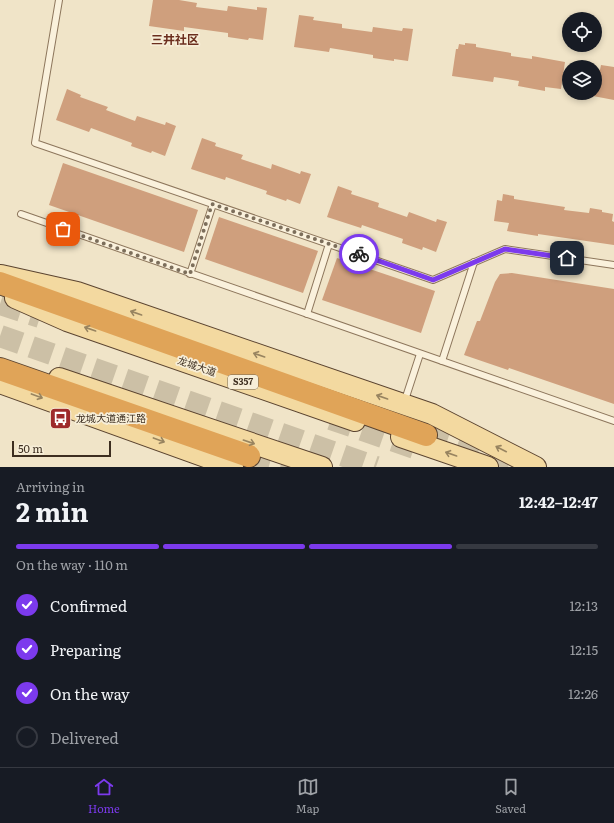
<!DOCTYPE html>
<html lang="en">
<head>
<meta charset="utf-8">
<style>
	body { margin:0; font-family:Literata,"Noto Sans SC",serif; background:#20242c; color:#f1f3f6; height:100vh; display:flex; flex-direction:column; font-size:15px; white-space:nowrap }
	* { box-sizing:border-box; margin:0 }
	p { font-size:13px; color:#9ea1a6 }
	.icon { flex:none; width:22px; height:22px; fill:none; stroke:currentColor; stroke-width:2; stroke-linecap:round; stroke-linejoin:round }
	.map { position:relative; height:467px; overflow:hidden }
	.side { display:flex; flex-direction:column; background:#171b24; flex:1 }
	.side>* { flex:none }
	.tools { position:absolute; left:562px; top:12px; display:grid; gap:8px }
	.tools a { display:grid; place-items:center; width:40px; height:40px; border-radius:50%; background:#171b24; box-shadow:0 2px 6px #0003; font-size:20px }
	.scale { position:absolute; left:12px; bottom:10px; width:99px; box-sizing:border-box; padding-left:4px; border:2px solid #3d2e20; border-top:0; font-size:11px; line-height:14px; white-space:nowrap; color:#3d2e20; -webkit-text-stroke:3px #f7eed8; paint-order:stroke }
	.pin { position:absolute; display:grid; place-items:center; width:34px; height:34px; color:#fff; margin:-17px; border-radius:8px; box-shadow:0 2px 6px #0006 }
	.courier { position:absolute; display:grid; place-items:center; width:40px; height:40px; margin:-20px; border:3px solid #7c3aed; border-radius:50%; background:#fff; color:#222; box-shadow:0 1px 5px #0007 }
	.overview em { font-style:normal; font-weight:700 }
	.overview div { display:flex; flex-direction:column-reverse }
	.overview { display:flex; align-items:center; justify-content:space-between; height:68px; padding:0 16px }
	h1 { font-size:26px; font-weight:700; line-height:30px }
	.bar { display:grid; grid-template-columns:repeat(4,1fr); gap:6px 4px; align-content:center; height:48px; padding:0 16px }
	.bar i { height:5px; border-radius:3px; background:#363941 }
	.bar .active { background:#7c3aed }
	.bar p { grid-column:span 4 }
	ol { padding:0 16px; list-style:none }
	li { display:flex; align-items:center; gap:12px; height:44px }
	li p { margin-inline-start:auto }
	li .icon { padding:4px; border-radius:50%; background:#7c3aed; color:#fff; stroke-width:4 }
	li:last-child { color:#9ea1a6 }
	li i { width:22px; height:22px; border:2px solid #363941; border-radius:50% }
	.menu { display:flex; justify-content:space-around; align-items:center; height:56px; border-top:1px solid #363941; background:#171b24; font-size:11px; color:#9ea1a6 }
	.menu a { display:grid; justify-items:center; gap:2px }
	.menu .active { color:#7c3aed }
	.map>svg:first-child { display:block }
	.building { fill:#cf9f7d }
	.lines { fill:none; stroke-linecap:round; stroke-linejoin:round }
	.highway-tunnel { stroke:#ccc0a6; stroke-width:22; stroke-dasharray:22 11; stroke-linecap:butt }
	.lane-casing { stroke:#8d765c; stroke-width:8 }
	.primary-casing { stroke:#5b4430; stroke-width:22 }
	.highway-casing { stroke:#5b4430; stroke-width:24 }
	.lane { stroke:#faf1dc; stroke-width:6 }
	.primary { stroke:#f3d9a0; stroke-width:20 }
	.highway { stroke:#e0a458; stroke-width:22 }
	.oneway { stroke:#988460 }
	.done { stroke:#7c6e5b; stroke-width:4; stroke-dasharray:0 7.2 }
	.route { stroke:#7c3aed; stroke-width:5 }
	.labels { text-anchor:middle; stroke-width:3.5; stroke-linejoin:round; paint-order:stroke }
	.shield { fill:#f7eed8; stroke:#756857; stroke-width:1 }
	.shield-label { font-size:9px; font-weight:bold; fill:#3d2e20 }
	.street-label { font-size:10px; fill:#3d2e20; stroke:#f7eed8 }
	.poi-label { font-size:10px; fill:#3d2e20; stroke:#f7eed8; text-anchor:start }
	.quarter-label { font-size:12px; font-weight:bold; fill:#6b2e1e; stroke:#f7eed8 }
</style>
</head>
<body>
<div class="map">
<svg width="614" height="467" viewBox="0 0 614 467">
	<rect width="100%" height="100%" fill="#f0e4c8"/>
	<!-- building -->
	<g class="building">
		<polygon points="153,0 179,0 197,3 196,7 227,11 228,6 257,10 257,7 267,8 263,40 249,38 248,40 228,37 228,33 184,27 184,31 149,26"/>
		<polygon points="299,15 314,17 313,20 342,24 342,28 372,32 373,27 402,31 403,28 413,29 408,61 394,59 394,61 373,58 373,55 330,48 329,52 294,47"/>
		<polygon points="465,43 476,44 476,47 511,53 511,56 532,59 532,56 565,62 561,89 545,87 545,91 518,86 519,81 494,77 493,82 452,76 456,49 458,49 459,44 465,45"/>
		<polygon points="601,65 614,67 614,100 593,96 594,93 595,93 595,85 597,69 600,70"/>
		<polygon points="67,89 81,95 80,97 108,107 106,110 135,121 137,116 165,125 166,122 176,126 165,156 152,151 151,153 131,146 132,143 91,128 89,132 56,120"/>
		<polygon points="202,138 216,143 215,146 243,155 241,159 271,169 272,164 300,174 301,171 311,174 300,204 287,199 286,201 266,194 267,191 226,177 225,180 191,169"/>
		<polygon points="63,163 198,210 184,252 49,205"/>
		<polygon points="338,186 352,191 351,194 379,203 378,207 407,217 409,212 436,222 437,219 447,222 436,252 423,247 422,250 402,243 403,239 362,225 361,228 327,217"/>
		<polygon points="503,194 514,196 514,199 565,207 564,210 589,213 590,208 602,210 602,212 613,214 612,221 614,222 614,245 538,234 538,236 507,231 509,223 494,221 497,200 502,201"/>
		<polygon points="219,217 318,251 303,293 205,259"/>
		<polygon points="337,258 435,291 421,333 322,300"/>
		<polygon points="512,273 614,289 614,404 509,368 508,370 464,355 477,321 480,321 495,282 500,274"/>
	</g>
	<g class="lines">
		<!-- highway-tunnel -->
		<g class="highway-tunnel">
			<polyline points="0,304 40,317"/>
			<polyline points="0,336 376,467"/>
			<polyline points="331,419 420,450"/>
			<polyline points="426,435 523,467"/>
			<polyline points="249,456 287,467"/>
		</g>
		<defs>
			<g id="lane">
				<polyline points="59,0 35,143 433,280 505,249 614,265"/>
				<polyline points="21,214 614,421"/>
				<polyline points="190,274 213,204"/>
				<polyline points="307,314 329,244"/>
				<polyline points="442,361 474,262"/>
				<polyline points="404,403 420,354"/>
			</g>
			<g id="primary">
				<polyline points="1,275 77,292 432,414 536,467"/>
				<polyline points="15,298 67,321 355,421"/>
				<polyline points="59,378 322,467"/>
				<polyline points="0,383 233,467"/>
				<polyline points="401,437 488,467"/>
			</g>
			<g id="highway">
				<polyline points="0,283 426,435"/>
				<polyline points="0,369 249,456"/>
			</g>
		</defs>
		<!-- lane casing -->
		<use href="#lane" class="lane-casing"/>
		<!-- primary casing -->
		<use href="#primary" class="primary-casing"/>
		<!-- highway casing -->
		<use href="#highway" class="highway-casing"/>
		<!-- lane -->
		<use href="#lane" class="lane"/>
		<!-- primary -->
		<use href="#primary" class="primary"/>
		<!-- highway -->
		<use href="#highway" class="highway"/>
	</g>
	<!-- one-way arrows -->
	<defs><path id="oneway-shaft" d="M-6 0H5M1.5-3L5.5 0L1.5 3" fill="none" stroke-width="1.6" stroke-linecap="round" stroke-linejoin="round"/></defs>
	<g class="oneway">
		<use href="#oneway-shaft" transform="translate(136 313) rotate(-161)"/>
		<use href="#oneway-shaft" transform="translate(90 329) rotate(-161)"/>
		<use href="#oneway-shaft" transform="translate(259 355) rotate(-161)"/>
		<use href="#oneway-shaft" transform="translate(37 396) rotate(20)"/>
		<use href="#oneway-shaft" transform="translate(382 397) rotate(-161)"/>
		<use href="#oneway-shaft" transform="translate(159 440) rotate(20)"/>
		<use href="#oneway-shaft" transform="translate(249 442) rotate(19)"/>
		<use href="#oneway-shaft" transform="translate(501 449) rotate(-153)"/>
		<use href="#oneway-shaft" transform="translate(451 454) rotate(-161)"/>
	</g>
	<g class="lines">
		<!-- done -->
		<polyline class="done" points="63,229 190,274 212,204 359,254"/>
		<!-- route -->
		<polyline class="route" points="359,254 433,280 505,249 567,258"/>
	</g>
	<!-- icons -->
	<defs>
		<symbol id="bus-square" viewBox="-11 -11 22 22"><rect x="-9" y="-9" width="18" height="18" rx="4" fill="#9e2a2b" stroke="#f7eed8"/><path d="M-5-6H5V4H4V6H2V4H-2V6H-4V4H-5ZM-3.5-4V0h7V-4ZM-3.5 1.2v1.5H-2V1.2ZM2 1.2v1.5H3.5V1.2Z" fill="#fff"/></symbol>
	</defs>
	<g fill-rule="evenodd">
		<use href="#bus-square" x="48" y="406" width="25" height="25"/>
	</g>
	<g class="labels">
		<!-- shield labels -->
		<rect class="shield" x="228" y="375" width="30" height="14" rx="3"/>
		<g class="shield-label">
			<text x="243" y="385">S357</text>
		</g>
		<!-- street labels -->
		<g class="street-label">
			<text transform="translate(197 366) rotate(19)" y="4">龙城大道</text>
		</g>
		<!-- poi labels -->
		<g class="poi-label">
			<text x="76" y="422">龙城大道通江路</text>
		</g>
		<!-- quarter labels -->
		<g class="quarter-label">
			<text x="175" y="44">三井社区</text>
		</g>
	</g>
</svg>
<div class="tools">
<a><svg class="icon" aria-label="locate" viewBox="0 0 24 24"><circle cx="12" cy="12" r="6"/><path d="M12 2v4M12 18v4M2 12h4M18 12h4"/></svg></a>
<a><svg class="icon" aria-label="layers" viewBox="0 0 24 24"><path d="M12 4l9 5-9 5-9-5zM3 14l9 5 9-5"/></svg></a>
</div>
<div class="scale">50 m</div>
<div class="pin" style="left:63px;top:229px;background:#ea580c"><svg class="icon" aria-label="bag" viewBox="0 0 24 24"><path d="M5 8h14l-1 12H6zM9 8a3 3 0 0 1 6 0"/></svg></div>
<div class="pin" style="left:567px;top:258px;background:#1f2937"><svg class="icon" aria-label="home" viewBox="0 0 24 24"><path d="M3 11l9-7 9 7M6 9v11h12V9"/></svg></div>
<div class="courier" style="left:359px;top:254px"><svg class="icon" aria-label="bike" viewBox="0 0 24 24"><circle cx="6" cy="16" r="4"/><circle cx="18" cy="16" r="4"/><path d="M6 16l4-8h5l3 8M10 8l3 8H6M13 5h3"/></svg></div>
</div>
<section class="side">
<div class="overview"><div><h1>2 min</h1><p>Arriving in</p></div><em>12:42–12:47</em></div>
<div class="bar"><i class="active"></i><i class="active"></i><i class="active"></i><i></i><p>On the way · 110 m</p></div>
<ol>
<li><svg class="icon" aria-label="check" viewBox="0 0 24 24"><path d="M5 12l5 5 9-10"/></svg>Confirmed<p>12:13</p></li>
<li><svg class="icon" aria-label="check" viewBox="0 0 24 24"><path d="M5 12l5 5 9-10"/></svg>Preparing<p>12:15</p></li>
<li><svg class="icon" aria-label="check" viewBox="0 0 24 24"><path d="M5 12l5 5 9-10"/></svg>On the way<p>12:26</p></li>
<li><i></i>Delivered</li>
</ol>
</section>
<nav class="menu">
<a class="active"><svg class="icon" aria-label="home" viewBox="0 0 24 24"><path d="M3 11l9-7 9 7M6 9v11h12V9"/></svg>Home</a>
<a><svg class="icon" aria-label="map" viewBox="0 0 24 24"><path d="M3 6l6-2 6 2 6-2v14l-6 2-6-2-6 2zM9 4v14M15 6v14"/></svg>Map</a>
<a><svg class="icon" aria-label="saved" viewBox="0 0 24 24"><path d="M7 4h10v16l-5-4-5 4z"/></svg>Saved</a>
</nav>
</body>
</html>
